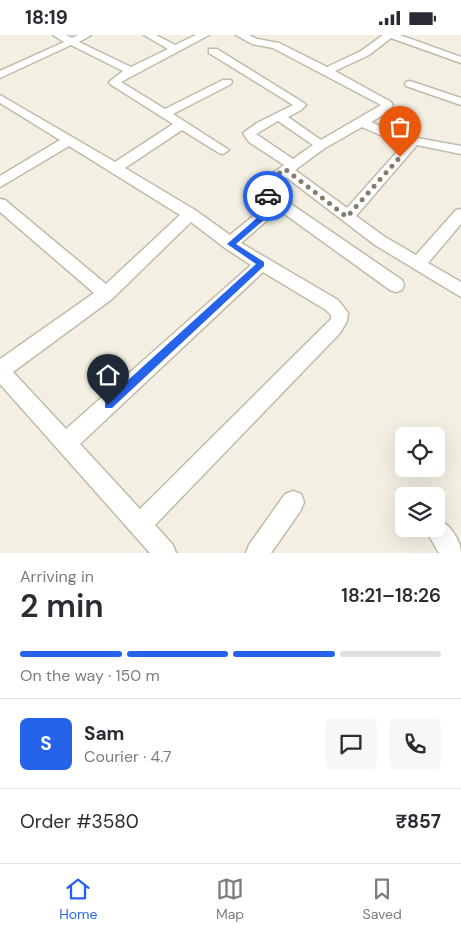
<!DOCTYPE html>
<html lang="en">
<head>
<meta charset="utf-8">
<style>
	body { margin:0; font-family:"DM Sans",sans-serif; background:#f7f7f7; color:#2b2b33; height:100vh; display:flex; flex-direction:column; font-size:19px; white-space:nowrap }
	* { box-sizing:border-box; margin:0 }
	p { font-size:16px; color:#7c7c81 }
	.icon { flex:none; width:28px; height:28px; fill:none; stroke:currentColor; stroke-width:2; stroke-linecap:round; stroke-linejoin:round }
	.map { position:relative; height:518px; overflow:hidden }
	.sheet { display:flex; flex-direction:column; background:#fff; flex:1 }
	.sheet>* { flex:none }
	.tools { position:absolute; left:395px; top:392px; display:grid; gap:10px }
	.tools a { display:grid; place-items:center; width:50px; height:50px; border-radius:8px; background:#fff; box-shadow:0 5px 20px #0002; font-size:25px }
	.pin { position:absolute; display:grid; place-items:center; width:42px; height:42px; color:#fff; margin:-51px -21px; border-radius:50% 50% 50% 0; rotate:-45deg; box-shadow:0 0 5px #0007 }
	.pin .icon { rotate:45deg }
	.courier { position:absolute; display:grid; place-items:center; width:50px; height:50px; margin:-25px; border:4px solid #2563eb; border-radius:50%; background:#fff; color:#222; box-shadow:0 1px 6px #0007 }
	.summary em { font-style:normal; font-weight:600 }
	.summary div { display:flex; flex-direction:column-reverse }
	.summary { display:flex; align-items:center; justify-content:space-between; height:85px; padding:0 20px }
	h1 { font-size:32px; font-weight:600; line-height:38px }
	.bar { display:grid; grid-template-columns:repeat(4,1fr); gap:8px 5px; align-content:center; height:60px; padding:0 20px }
	.bar i { height:6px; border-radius:4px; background:#e1e1e2 }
	.bar .active { background:#2563eb }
	.bar p { grid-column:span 4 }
	.line { display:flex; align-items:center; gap:12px; padding:0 20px; border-top:1px solid #e1e1e2 }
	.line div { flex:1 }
	.round { display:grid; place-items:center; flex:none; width:52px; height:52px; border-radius:8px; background:#f7f7f7 }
	.status { display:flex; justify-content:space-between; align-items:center; height:35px; padding:0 25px; background:#fff; direction:ltr }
	.status svg { height:14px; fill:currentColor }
	.tab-bar { display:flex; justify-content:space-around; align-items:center; height:70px; border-top:1px solid #e1e1e2; background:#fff; font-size:14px; color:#7c7c81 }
	.tab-bar a { display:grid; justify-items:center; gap:2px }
	.tab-bar .active { color:#2563eb }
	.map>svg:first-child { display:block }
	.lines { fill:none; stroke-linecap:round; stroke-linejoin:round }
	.street-casing { stroke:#c2baa8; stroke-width:3 }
	.street { fill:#fff; fill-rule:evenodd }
	.route { fill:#2563eb }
	.done { stroke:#837d71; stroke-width:5; stroke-dasharray:0 9 }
</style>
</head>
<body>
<div class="status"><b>18:19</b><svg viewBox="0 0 49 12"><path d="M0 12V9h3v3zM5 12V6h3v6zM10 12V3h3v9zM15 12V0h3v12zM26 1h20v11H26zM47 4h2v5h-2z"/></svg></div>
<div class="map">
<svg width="461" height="518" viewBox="0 0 461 518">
	<rect width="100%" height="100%" fill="#f3efe3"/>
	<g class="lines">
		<defs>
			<g id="street">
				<path d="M53,0H66L72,3L78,0H91L79,7L131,32L168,14L144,0H156L175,10L196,0H209L121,47L165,74L223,45H231L232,47L231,49L173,79L229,115L223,119L219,118L182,95L125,133L195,175L230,200L269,168L259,161L254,153L284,130L249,107L243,98L257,88L293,70L209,18V14H217L304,68L306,70L301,75L288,82L321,105L381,70L273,13L252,9L236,0H249L257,4L279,8L327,32L361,16L383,0H400L461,22V28L391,3L369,20L335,36L391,67L393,71L388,77L371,87L401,100L461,111V119L417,110L356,181L385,202L416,220L456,175L461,174V189L428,228L461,247V262L375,210L286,142L269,154L402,245L404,250L402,255L396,257L390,255L279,175L241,208L338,265L348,278L347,286L340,298L155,490L173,510L176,518H150L0,349V324L94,258L0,177V164L5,165L106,249L180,180L69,111L0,152V141L60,105L0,68V60L115,127L173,89L110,49L109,47L123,36L71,10L0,43V36L64,7ZM278,86L313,110L293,124L256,99ZM362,92L394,106L405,108L347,173L295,135L325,113ZM191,187L225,213L251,230L66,394L13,337L112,264ZM263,237L326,275L331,280V284L140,474L80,409Z"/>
				<polygon points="410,46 461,63 461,70 406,51 405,49 406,47"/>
				<polygon points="293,456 301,459 304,467 301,475 271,518 246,518 249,510 285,459"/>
				<path d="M436,483C449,488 461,505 461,518H439L425,494H436Z"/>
			</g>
		</defs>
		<!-- street casing -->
		<use href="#street" class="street-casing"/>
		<!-- street -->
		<use href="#street" class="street"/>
	</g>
	<!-- route -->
	<polygon class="route" points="268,158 281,166 281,170 236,209 264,227 264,231 112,373 105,373 105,366 256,229 227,209 274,168 265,161"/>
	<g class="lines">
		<!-- done -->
		<polyline class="done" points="268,161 260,153 285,134 347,182 400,122"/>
	</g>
</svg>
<div class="tools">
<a><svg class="icon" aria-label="locate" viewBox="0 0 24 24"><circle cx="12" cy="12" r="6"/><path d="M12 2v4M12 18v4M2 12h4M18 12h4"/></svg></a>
<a><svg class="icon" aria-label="layers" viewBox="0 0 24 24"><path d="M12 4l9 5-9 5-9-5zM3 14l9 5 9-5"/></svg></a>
</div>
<div class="pin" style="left:400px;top:122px;background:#ea580c"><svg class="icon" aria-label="bag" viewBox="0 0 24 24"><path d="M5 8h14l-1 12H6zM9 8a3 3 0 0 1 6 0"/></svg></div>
<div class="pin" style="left:108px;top:370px;background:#1f2937"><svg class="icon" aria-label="home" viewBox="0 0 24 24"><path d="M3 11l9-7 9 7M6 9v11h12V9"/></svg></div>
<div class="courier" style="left:268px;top:161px"><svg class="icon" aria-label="car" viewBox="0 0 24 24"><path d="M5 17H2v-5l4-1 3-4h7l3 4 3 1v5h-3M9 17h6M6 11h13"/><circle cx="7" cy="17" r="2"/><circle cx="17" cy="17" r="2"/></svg></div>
</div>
<section class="sheet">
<div class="summary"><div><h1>2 min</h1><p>Arriving in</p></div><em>18:21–18:26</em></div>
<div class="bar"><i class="active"></i><i class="active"></i><i class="active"></i><i></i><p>On the way · 150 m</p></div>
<div class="line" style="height:90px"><b class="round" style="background:#2563eb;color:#fff">S</b><div><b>Sam</b><p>Courier · 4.7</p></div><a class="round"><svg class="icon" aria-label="chat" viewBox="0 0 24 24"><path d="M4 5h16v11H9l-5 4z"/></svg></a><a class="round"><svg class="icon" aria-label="phone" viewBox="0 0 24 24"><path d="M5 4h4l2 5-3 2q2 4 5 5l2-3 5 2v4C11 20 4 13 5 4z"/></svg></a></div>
<div class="line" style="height:65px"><div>Order #3580</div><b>₹857</b></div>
</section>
<nav class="tab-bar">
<a class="active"><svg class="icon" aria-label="home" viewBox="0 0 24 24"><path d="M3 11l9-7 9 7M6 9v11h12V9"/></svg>Home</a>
<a><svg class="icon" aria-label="map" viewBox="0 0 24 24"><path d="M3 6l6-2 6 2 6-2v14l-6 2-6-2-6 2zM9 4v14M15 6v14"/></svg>Map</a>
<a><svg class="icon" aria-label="saved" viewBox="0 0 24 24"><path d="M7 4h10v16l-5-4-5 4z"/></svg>Saved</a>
</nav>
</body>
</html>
